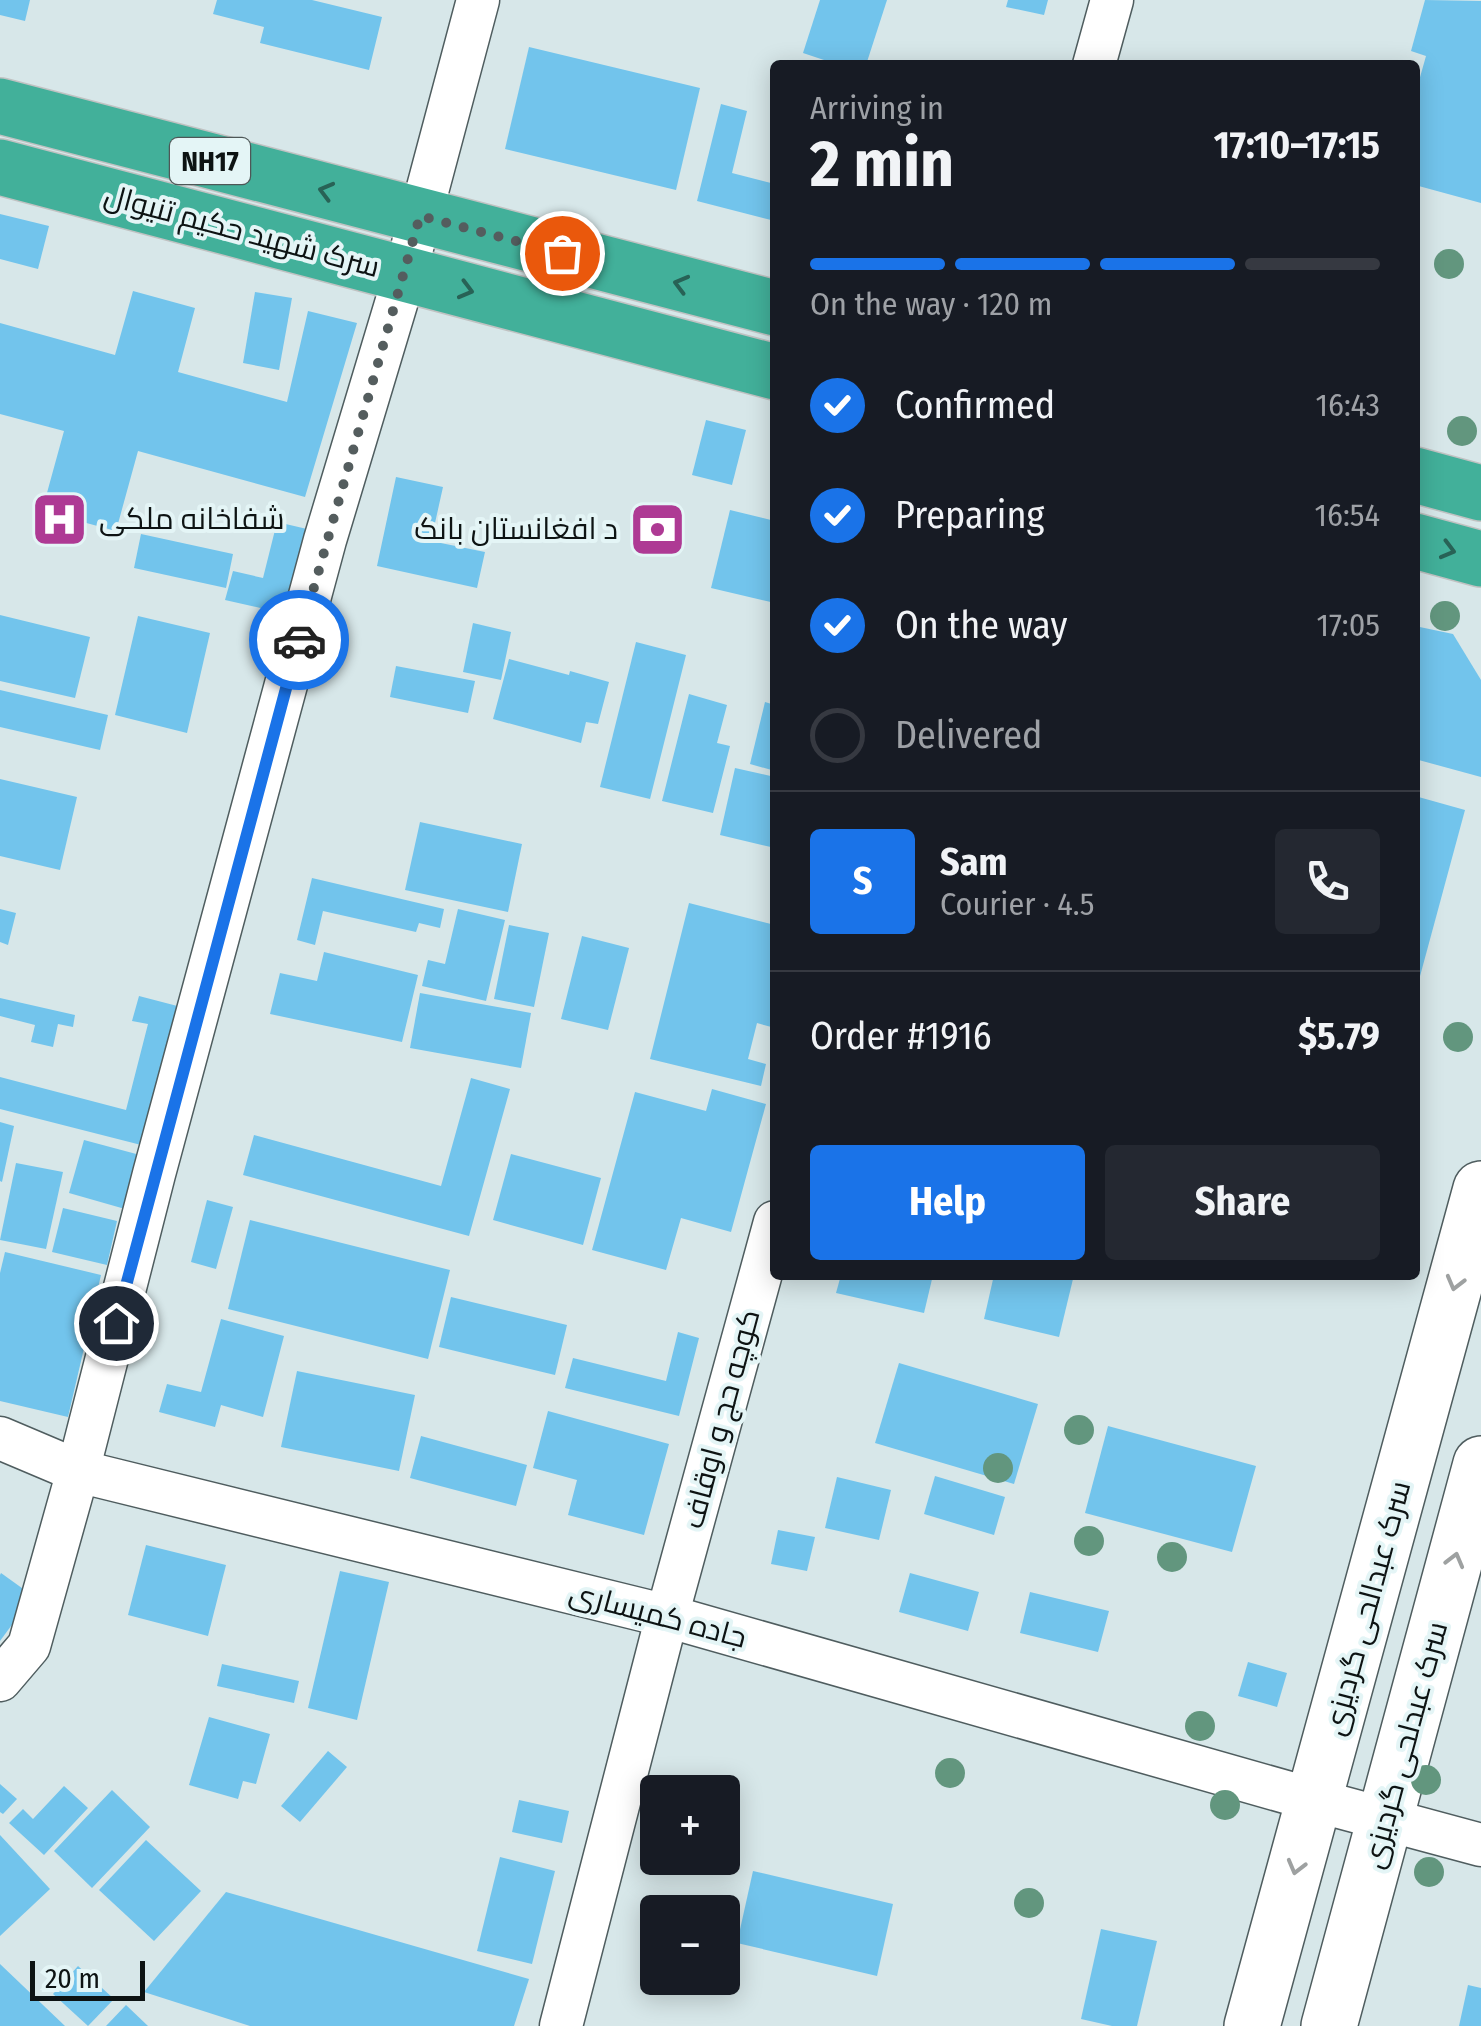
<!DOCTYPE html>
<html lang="en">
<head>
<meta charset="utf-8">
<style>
	body { margin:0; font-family:"Fira Sans Condensed",Cairo,sans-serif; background:#242831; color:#f1f3f6; height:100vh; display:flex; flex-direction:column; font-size:38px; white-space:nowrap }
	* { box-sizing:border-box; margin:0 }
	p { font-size:32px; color:#9ea1a6 }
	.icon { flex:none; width:55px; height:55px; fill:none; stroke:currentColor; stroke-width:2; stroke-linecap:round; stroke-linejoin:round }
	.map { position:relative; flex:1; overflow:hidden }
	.drawer { position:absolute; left:770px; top:60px; width:650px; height:1220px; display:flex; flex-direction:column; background:#171b24; border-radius:10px; box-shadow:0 5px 25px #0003 }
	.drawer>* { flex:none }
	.controls { position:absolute; left:640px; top:1775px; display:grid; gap:20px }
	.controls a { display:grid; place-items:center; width:100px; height:100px; border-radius:10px; background:#171b24; box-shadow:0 5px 25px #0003; font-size:50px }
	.scale { position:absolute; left:30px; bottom:25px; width:115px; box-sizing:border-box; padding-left:10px; border:5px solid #0d1313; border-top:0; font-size:28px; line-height:35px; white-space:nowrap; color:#0d1313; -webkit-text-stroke:8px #e4f5f6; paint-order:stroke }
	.pin { position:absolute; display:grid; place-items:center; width:85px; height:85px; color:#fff; margin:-42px; border:5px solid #fff; border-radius:50%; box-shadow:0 2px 10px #0007 }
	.courier { position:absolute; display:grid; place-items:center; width:100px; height:100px; margin:-50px; border:8px solid #1a73e8; border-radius:50%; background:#fff; color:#222; box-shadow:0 2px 12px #0007 }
	.headline em { font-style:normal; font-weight:700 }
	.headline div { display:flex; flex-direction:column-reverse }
	.headline { display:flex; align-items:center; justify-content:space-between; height:170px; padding:0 40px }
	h1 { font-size:65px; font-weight:700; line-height:75px }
	.bar { display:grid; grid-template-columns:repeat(4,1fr); gap:15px 10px; align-content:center; height:120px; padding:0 40px }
	.bar i { height:12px; border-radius:8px; background:#363941 }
	.bar .selected { background:#1a73e8 }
	.bar p { grid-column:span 4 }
	.line { display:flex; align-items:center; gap:25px; padding:0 40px; border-top:2px solid #363941 }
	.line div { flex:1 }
	.round { display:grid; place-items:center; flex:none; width:105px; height:105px; border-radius:10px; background:#242831 }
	ol { padding:0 40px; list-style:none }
	li { display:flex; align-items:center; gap:30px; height:110px }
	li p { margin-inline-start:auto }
	li .icon { padding:10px; border-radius:50%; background:#1a73e8; color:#fff; stroke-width:4 }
	li:last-child { color:#9ea1a6 }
	li i { width:55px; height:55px; border:5px solid #363941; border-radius:50% }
	.primary-button { display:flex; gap:20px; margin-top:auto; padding:20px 40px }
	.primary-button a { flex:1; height:115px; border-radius:10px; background:#1a73e8; color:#fff; font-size:40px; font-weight:700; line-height:115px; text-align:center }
	.primary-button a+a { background:#242831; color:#f1f3f6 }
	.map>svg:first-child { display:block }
	.building { fill:#72c4ec }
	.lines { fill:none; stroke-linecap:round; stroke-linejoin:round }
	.street-casing { stroke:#4f5d5f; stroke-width:45 }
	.secondary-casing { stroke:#4f5d5f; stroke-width:58 }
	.highway-casing { stroke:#c0c2c2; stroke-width:58 }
	.street { stroke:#fff; stroke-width:42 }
	.secondary { stroke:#fff; stroke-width:55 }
	.highway { stroke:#42b09a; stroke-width:55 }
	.tree { fill:#62967e }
	.oneway { stroke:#286256 }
	.oneway2 { stroke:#9ea1a1 }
	.done { stroke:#545d5e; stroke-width:10; stroke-dasharray:0 18 }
	.route { stroke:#1a73e8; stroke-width:12 }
	.labels { text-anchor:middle; stroke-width:8; stroke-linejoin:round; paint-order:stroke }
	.shield { fill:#e4f5f6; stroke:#4e5757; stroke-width:2.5 }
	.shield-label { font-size:28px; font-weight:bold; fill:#0d1313 }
	.street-label { font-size:30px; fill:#0d1313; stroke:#e4f5f6 }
	.poi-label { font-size:30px; fill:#0d1313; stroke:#e4f5f6; text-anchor:start }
</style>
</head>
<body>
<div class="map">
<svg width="1481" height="2026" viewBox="0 0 1481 2026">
	<rect width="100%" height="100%" fill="#d7e7e9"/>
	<!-- building -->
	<g class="building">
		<polygon points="0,0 30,0 25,21 0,15"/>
		<polygon points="217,0 312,0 382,17 369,70 260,43 264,27 213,14"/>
		<polygon points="820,0 887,0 866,65 839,65 803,53"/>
		<polygon points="1008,0 1048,0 1044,15 1006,7"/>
		<polygon points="1425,0 1481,1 1481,203 1415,185 1415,95 1426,56 1411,51"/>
		<polygon points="529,47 700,88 676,190 505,149"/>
		<polygon points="721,104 747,111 732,173 775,184 775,221 697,201"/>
		<polygon points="0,214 49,226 38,269 0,259"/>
		<polygon points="133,291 195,308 178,372 287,402 308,311 357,323 305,497 138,451 116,531 42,511 64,431 0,414 0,323 115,355"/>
		<polygon points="255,292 292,298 279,370 243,363"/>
		<polygon points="706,420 746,430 732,485 692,475"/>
		<polygon points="396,477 443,487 431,541 485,552 477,588 377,566"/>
		<polygon points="730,510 775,521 775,603 711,588"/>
		<polygon points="277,522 307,529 287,614 225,600 233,571 263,578"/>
		<polygon points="141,534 233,554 226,588 134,568"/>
		<polygon points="0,615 90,637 75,698 0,681"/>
		<polygon points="138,616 210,633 187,733 115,715"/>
		<polygon points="473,623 511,632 501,680 463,672"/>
		<polygon points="1415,626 1453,634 1481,680 1481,777 1415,759"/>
		<polygon points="636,642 686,655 650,799 600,787"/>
		<polygon points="509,659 569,675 570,671 609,682 598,724 586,722 581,743 493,719"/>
		<polygon points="396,666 475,681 468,713 390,697"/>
		<polygon points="0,690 108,715 100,750 0,727"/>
		<polygon points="689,694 727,705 717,743 730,746 713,813 662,801"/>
		<polygon points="765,702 775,705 775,771 750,764"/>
		<polygon points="735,768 775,777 775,848 720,835"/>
		<polygon points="0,779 77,797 60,870 0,856"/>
		<polygon points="1415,796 1465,810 1416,991 1415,991"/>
		<polygon points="420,822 522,844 508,912 405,890"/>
		<polygon points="312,878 444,909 440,928 419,923 416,932 323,911 315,945 297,940"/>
		<polygon points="689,903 775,925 775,1028 757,1023 748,1059 766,1064 761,1086 650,1059"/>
		<polygon points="0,909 16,913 8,945 0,942"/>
		<polygon points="458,909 505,920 486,1001 422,986 428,960 445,964"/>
		<polygon points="509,925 549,933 534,1007 494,999"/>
		<polygon points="582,936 629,948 608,1030 561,1019"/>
		<polygon points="324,952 418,975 402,1042 270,1014 280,973 317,981"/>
		<polygon points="420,993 531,1013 521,1068 410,1048"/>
		<polygon points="139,996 185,1008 149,1147 0,1109 0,1077 126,1110 148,1024 132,1021"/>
		<polygon points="0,998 75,1015 73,1027 58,1024 53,1047 31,1042 35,1025 0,1016"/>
		<polygon points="471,1078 510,1089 469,1236 243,1175 254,1135 441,1186"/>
		<polygon points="712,1089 766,1104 731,1232 681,1218 666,1270 592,1250 635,1092 706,1111"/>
		<polygon points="0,1122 14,1126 2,1182 0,1181"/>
		<polygon points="84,1140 140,1155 125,1209 69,1193"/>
		<polygon points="511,1154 601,1178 583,1245 493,1220"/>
		<polygon points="16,1163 63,1172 46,1249 0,1240"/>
		<polygon points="207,1200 233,1207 216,1269 191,1262"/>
		<polygon points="63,1208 117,1221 107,1265 52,1252"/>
		<polygon points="250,1220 450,1270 428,1359 228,1309"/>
		<polygon points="5,1252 101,1275 68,1417 0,1401 0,1273"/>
		<polygon points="841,1275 933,1275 924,1313 836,1293"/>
		<polygon points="994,1275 1058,1275 1073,1279 1059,1337 984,1319"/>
		<polygon points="451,1297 567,1325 555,1375 439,1347"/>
		<polygon points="221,1319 284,1336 263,1417 221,1405 215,1427 159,1412 167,1384 201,1392"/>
		<polygon points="678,1332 699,1338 679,1416 565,1388 573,1358 666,1381"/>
		<polygon points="899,1363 1038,1404 1014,1484 875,1443"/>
		<polygon points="297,1371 415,1395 399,1471 281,1447"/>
		<polygon points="548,1411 669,1444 644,1535 568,1515 577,1480 533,1468"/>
		<polygon points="1108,1426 1256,1466 1232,1552 1085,1513"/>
		<polygon points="421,1436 527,1465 516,1506 410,1478"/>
		<polygon points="935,1476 1005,1497 994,1535 924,1514"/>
		<polygon points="837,1477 891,1490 879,1540 825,1528"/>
		<polygon points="778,1530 815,1537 807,1571 771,1564"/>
		<polygon points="146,1545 226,1565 208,1636 128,1615"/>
		<polygon points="340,1571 389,1582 357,1720 308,1708"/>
		<polygon points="1,1573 33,1596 0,1641 0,1575"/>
		<polygon points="910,1573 979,1592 968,1631 899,1612"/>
		<polygon points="1030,1592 1109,1611 1098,1652 1020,1633"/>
		<polygon points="1248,1662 1287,1673 1277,1707 1238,1696"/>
		<polygon points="222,1664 299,1681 294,1703 217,1686"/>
		<polygon points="209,1717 270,1734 256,1784 243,1781 238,1799 189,1785"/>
		<polygon points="328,1751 347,1767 300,1822 281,1806"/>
		<polygon points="0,1784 17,1799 3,1814 0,1812"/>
		<polygon points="64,1786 88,1808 44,1855 9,1823 23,1809 33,1819"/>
		<polygon points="112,1790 150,1827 92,1888 54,1851"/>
		<polygon points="519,1800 569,1811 562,1843 512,1832"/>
		<polygon points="0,1835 50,1889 0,1936"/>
		<polygon points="146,1840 201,1891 154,1941 99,1890"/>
		<polygon points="500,1857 555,1871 532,1964 477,1951"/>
		<polygon points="753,1871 893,1904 877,1976 737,1943"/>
		<polygon points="226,1892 529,1979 514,2026 250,2026 144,1992"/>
		<polygon points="1101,1929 1157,1941 1137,2026 1112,2026 1081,2019"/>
		<polygon points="0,1964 65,2026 0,2026"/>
		<polygon points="78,1966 114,1999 88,2026 53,1994"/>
		<polygon points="1468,1985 1481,1988 1481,2026 1459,2026"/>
		<polygon points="126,2005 148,2026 106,2026"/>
	</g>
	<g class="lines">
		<defs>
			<g id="street">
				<polyline points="1094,65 1112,0"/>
				<polyline points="0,1438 78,1471 667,1616 1314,1800 1481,1845"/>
				<polyline points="0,1680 29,1646 78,1471 154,1174 325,540 405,274 478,0"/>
				<polyline points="561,2026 667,1616 775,1222"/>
			</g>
			<g id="secondary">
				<polyline points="1252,2026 1481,1189"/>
				<polyline points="1329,2026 1481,1464"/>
			</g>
			<g id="highway">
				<polyline points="0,106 775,308"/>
				<polyline points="0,167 775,372"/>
				<polyline points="1415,475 1481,493"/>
				<polyline points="1415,541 1481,559"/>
			</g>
		</defs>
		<!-- street casing -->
		<use href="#street" class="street-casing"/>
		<!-- secondary casing -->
		<use href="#secondary" class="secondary-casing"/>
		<!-- highway casing -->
		<use href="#highway" class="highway-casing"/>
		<!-- street -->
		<use href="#street" class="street"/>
		<!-- secondary -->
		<use href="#secondary" class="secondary"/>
		<!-- highway -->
		<use href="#highway" class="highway"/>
	</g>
	<!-- trees -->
	<g class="tree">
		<circle cx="1449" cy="264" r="15"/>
		<circle cx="1462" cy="431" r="15"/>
		<circle cx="1445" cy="616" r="15"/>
		<circle cx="1458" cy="1037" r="15"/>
		<circle cx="1079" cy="1430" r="15"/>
		<circle cx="998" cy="1468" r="15"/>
		<circle cx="1089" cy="1541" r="15"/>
		<circle cx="1172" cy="1557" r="15"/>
		<circle cx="1200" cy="1726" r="15"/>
		<circle cx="950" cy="1773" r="15"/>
		<circle cx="1426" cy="1780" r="15"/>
		<circle cx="1225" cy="1805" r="15"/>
		<circle cx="1429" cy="1872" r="15"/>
		<circle cx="1029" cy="1903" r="15"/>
	</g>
	<!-- one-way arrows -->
	<defs><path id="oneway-chevron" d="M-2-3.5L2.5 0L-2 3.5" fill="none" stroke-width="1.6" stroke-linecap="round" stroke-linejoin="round" transform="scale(2.5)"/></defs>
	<g class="oneway">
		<use href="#oneway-chevron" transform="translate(326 191) rotate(-165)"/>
		<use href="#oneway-chevron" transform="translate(681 284) rotate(-165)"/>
		<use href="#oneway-chevron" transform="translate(466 290) rotate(15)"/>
		<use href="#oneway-chevron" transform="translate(1448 550) rotate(15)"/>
	</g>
	<g class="oneway2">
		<use href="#oneway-chevron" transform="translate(1455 1283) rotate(105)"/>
		<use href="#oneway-chevron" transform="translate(1455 1560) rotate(-75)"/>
		<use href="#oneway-chevron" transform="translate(1296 1867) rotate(105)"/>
	</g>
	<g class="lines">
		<!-- done -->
		<polyline class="done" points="299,640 420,216 562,253"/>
		<!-- route -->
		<polyline class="route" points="116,1323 299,640"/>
	</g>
	<!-- icons -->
	<defs>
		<symbol id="hospital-square" viewBox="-11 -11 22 22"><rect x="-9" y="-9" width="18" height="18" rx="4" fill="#ae3a94" stroke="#e4f5f6"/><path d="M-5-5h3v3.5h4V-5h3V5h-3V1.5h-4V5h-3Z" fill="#fff"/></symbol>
		<symbol id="bank-square" viewBox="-11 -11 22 22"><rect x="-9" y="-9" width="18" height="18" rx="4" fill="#ae3a94" stroke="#e4f5f6"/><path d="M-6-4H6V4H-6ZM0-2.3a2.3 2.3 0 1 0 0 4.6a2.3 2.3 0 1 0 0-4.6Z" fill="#fff"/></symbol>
	</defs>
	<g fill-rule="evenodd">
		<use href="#hospital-square" x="28" y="488" width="63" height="63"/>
		<use href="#bank-square" x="626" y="498" width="63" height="63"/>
	</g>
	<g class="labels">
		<!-- shield labels -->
		<rect class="shield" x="170" y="138" width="80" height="46" rx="8"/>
		<g class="shield-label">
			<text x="210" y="171">NH17</text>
		</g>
		<!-- street labels -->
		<g class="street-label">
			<text transform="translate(242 231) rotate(15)" y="10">سرک شهید حکیم تنیوال</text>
			<text transform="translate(721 1419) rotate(-75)" y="10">کوچه حج و اوقاف</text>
			<text transform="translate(1367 1608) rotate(-75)" y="10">سرک عبدالحی گردیزی</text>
			<text transform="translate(658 1615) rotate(15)" y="10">جاده کمیساری</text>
			<text transform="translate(1405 1745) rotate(-75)" y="10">سرک عبدلحی گردیزی</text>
		</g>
		<!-- poi labels -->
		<g class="poi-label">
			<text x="99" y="529">شفاخانه ملکی</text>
			<text x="618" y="539" text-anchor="end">د افغانستان بانک</text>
		</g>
	</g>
</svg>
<div class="controls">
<a>+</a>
<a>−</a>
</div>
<div class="scale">20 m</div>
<div class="pin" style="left:562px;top:253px;background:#ea580c"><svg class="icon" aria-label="bag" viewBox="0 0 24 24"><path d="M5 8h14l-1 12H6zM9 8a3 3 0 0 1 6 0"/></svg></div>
<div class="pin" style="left:116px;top:1323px;background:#1f2937"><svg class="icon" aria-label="home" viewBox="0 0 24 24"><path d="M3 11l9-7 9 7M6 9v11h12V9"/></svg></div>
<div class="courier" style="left:299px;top:640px"><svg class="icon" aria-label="car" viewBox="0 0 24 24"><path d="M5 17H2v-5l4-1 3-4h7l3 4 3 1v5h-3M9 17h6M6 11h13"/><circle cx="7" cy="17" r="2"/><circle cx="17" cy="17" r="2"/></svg></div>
<section class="drawer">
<div class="headline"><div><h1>2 min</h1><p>Arriving in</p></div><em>17:10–17:15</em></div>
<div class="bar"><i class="selected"></i><i class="selected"></i><i class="selected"></i><i></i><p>On the way · 120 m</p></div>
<ol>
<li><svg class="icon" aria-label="check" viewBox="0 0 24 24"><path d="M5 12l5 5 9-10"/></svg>Confirmed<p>16:43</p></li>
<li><svg class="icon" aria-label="check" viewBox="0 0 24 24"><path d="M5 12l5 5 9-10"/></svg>Preparing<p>16:54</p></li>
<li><svg class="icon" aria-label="check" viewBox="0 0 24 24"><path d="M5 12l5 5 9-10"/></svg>On the way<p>17:05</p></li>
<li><i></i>Delivered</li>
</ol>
<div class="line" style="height:180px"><b class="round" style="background:#1a73e8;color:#fff">S</b><div><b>Sam</b><p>Courier · 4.5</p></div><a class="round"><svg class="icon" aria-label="phone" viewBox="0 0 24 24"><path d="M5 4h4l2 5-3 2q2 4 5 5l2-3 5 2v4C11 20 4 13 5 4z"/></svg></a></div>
<div class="line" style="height:130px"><div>Order #1916</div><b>$5.79</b></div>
<div class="primary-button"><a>Help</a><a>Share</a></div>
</section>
</div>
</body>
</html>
